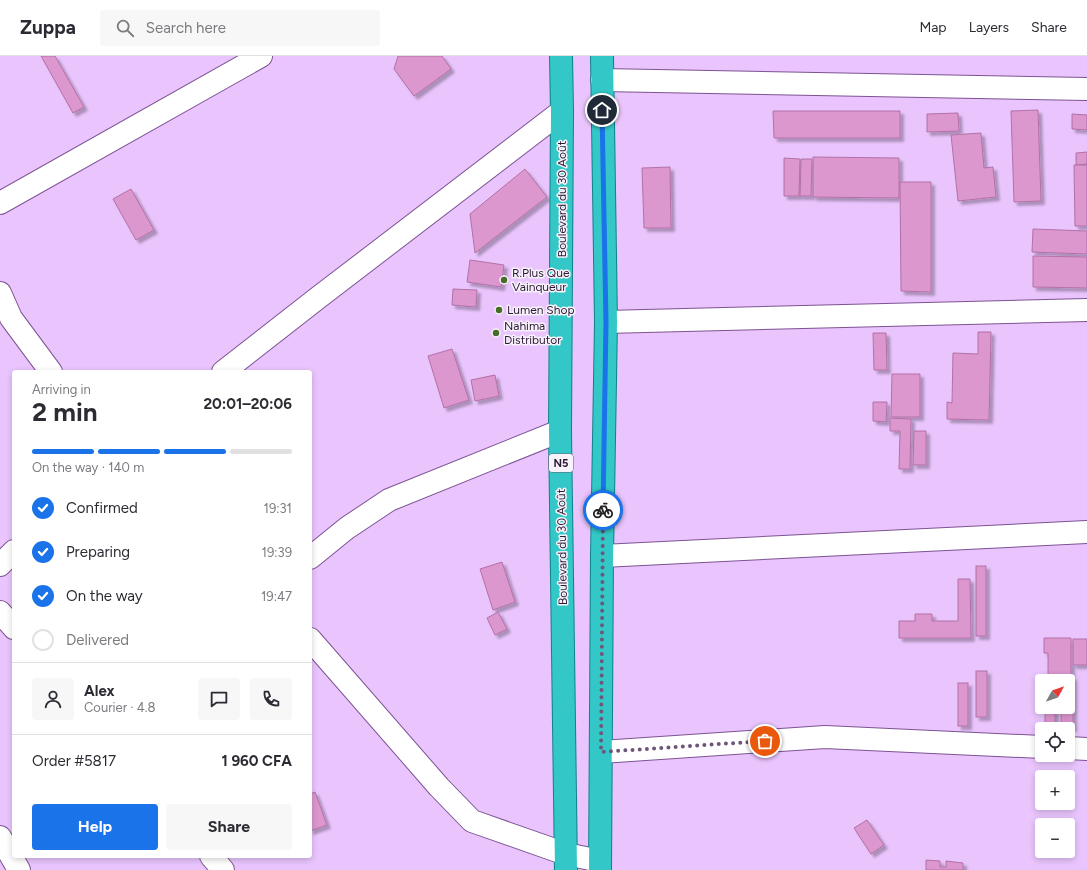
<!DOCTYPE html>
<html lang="en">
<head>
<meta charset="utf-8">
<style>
	body { margin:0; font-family:Figtree,sans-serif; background:#f7f7f7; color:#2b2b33; height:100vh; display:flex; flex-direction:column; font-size:15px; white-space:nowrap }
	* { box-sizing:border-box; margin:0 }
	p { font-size:13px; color:#7c7c81 }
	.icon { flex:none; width:22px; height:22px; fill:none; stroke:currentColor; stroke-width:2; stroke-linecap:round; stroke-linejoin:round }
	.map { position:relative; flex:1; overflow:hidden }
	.drawer { position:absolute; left:12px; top:314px; width:300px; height:488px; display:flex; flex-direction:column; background:#fff; border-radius:4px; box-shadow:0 2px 6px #0003 }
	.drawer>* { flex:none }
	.needle { width:26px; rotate:50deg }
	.tools { position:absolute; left:1035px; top:618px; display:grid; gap:8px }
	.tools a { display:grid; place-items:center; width:40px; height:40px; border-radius:4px; background:#fff; box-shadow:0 2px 6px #0003; font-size:20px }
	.pin { position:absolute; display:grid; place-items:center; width:34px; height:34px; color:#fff; margin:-17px; border:2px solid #fff; border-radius:50%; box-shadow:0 1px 4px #0007 }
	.courier { position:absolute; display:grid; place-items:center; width:40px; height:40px; margin:-20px; border:3px solid #1a73e8; border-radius:50%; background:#fff; color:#222; box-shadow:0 1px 5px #0007 }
	.head em { font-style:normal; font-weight:700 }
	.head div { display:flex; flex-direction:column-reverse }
	.head { display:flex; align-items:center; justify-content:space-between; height:68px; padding:0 20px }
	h1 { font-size:26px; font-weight:700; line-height:30px }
	.bar { display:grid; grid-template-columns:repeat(4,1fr); gap:6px 4px; align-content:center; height:48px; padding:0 20px }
	.bar i { height:5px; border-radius:3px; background:#e1e1e2 }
	.bar .on { background:#1a73e8 }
	.bar p { grid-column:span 4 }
	.line { display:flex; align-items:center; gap:10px; padding:0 20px; border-top:1px solid #e1e1e2 }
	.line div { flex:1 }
	.round { display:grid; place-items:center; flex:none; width:42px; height:42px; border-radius:4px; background:#f7f7f7 }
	ol { padding:0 20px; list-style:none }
	li { display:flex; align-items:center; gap:12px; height:44px }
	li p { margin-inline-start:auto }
	li .icon { padding:4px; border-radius:50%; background:#1a73e8; color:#fff; stroke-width:4 }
	li:last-child { color:#7c7c81 }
	li i { width:22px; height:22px; border:2px solid #e1e1e2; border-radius:50% }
	.button { display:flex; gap:8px; margin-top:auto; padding:8px 20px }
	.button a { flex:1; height:46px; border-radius:4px; background:#1a73e8; color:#fff; font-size:16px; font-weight:700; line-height:46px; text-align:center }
	.button a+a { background:#f7f7f7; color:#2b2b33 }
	header { display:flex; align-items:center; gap:24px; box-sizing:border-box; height:56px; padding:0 20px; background:#fff; border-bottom:1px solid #e1e1e2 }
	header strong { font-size:19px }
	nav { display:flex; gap:22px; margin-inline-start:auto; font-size:14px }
	.search { width:280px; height:36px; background:#f7f7f7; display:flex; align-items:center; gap:10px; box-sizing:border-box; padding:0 14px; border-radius:4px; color:#7c7c81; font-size:15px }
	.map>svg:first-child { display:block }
	.building { fill:#db97ce; stroke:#b271a6; filter:url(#shadow) }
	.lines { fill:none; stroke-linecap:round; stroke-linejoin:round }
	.minor-casing { stroke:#7d5393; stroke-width:24 }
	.trunk-casing { stroke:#0f828b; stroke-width:24 }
	.minor { stroke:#fff; stroke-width:22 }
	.trunk { stroke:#33c8c7; stroke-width:22 }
	.done { stroke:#6e567b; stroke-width:4; stroke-dasharray:0 7.2 }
	.route { stroke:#1a73e8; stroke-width:5 }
	.poi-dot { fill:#456d27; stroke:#f8f3fb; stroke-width:1.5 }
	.labels { text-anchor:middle; stroke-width:3; stroke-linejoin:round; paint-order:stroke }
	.shield { fill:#f8f3fb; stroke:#695b70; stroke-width:1 }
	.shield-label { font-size:11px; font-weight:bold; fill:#2c1a35 }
	.street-label { font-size:12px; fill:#2c1a35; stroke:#f8f3fb }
	.poi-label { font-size:12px; fill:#2c1a35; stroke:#f8f3fb; text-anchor:start }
</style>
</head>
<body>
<header>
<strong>Zuppa</strong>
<div class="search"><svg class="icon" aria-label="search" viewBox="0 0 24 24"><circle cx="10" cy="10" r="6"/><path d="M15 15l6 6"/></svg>Search here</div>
<nav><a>Map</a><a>Layers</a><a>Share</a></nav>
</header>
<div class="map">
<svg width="1087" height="814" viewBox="0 0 1087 814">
	<defs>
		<filter id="shadow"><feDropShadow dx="3.5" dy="3.5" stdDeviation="1" flood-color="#0004"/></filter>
	</defs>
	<rect width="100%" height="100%" fill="#e9c4fd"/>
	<!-- building -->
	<g class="building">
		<polygon points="41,0 55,0 84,51 73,57"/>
		<polygon points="398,0 442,0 451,13 414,40 394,13"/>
		<polygon points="1038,54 1041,145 1014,146 1011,55"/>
		<polygon points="773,55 900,55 900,82 774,82"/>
		<polygon points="958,57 959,75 927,76 927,58"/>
		<polygon points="1072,58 1087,59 1087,74 1072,73"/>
		<polygon points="981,77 984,112 993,111 996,141 958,145 951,79"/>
		<polygon points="1087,96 1087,108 1076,109 1076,97"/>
		<polygon points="813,101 899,102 899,142 813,141"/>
		<polygon points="784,102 800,103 799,140 784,140"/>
		<polygon points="801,103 812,103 811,140 800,140"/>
		<polygon points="1074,109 1087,109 1087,170 1075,170"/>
		<polygon points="670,111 671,172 644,172 642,112"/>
		<polygon points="525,113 547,141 475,197 470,158"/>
		<polygon points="900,126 931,126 931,236 901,235"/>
		<polygon points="131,133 154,174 136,184 113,143"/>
		<polygon points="1033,173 1087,175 1087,198 1032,196"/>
		<polygon points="1033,200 1087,201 1087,232 1033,231"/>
		<polygon points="470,204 504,209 501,231 467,226"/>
		<polygon points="453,233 477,234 476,251 452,249"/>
		<polygon points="978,276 991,276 989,364 947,363 947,346 952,347 953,297 978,298"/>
		<polygon points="873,277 886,277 887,314 874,314"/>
		<polygon points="452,293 469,344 444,352 428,300"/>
		<polygon points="892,318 920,318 920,361 891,361"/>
		<polygon points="495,319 499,340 475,345 471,324"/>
		<polygon points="873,346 887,346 886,366 873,365"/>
		<polygon points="890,362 911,363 910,413 899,413 900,375 890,375"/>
		<polygon points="914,375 926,375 926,409 913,409"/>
		<polygon points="502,506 515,546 493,554 480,513"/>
		<rect x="976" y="510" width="10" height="70"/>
		<polygon points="958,523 970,523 971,582 899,582 899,565 915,565 915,558 932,558 932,565 958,565"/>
		<polygon points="498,556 507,573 495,579 487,562"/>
		<polygon points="1044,582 1071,582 1071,620 1048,620 1048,597 1044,597"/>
		<rect x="1073" y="583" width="14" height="26"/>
		<rect x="976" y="615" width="11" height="46"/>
		<polygon points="1061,621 1073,621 1073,672 1061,672 1061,651 1068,651 1068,625 1061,625"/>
		<rect x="958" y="627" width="10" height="43"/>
		<rect x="1045" y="651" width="10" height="20"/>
		<polygon points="315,736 327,769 310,775 310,738"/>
		<polygon points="867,764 884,789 871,798 854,772"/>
		<polygon points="926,804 940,805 940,811 946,811 946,805 963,807 963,814 926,814"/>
	</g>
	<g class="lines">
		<defs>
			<g id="minor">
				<polyline points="602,24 1087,33"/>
				<polyline points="0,147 261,0"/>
				<polyline points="0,237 11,262 51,316"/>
				<polyline points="606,266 1087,254"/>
				<polyline points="223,316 319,241 562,55"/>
				<polyline points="602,500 1087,476"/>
				<polyline points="310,502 347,472 389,444 560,375"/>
				<polyline points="0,509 14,495"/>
				<polyline points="0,556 14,572"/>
				<polyline points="310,583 439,731 472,765 566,798 600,805"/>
				<polyline points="1068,692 1087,693"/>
				<polyline points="601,696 825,681 1042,691"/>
				<polyline points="0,781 19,814"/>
				<polyline points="211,800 223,814"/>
			</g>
			<g id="trunk">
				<polyline points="561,0 562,55 560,375 566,814"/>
				<polyline points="600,814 602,500 606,266 602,0"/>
			</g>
		</defs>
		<!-- minor casing -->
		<use href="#minor" class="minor-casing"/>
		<!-- trunk casing -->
		<use href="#trunk" class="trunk-casing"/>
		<!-- minor -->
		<use href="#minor" class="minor"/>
		<!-- trunk -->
		<use href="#trunk" class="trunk"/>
	</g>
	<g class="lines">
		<!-- done -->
		<polyline class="done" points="603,454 601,696 765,685"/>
		<!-- route -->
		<polyline class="route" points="602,54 606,266 603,454"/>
	</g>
	<!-- markers -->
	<g class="poi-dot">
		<circle cx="504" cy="224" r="4"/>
		<circle cx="499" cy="254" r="4"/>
		<circle cx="496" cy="277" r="4"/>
	</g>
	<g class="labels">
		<!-- shield labels -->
		<rect class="shield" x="549" y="398" width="24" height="18" rx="3"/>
		<g class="shield-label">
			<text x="561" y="411">N5</text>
		</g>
		<!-- street labels -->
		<g class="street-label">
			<text transform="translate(562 143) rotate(-90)" y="4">Boulevard du 30 Août</text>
			<text transform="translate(562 491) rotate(-91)" y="4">Boulevard du 30 Août</text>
		</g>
		<!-- poi labels -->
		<g class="poi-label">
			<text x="512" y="221">R.Plus Que<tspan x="512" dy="14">Vainqueur</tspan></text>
			<text x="507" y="258">Lumen Shop</text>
			<text x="504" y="274">Nahima<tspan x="504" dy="14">Distributor</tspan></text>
		</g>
	</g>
</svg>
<div class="tools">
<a><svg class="needle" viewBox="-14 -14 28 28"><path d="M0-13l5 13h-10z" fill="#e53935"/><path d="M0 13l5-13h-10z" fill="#7c7c81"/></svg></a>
<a><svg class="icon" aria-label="locate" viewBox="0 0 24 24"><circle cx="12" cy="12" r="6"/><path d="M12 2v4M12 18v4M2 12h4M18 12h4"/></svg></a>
<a>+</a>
<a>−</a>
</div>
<div class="pin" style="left:765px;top:685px;background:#ea580c"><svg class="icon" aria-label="bag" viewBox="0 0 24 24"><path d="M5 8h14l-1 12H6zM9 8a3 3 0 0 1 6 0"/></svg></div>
<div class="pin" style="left:602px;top:54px;background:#1f2937"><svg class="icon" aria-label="home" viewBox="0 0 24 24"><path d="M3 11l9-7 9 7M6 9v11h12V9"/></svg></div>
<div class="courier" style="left:603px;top:454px"><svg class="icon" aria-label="bike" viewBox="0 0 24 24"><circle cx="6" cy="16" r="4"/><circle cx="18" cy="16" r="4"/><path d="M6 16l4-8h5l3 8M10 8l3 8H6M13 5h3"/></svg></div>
<section class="drawer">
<div class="head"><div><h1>2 min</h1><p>Arriving in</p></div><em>20:01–20:06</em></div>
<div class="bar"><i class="on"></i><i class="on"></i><i class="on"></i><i></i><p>On the way · 140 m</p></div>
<ol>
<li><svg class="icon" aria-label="check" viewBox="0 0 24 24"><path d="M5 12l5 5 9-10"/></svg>Confirmed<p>19:31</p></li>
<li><svg class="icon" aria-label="check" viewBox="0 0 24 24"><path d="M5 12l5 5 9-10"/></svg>Preparing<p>19:39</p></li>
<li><svg class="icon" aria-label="check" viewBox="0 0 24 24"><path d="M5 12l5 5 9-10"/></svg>On the way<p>19:47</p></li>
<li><i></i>Delivered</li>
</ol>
<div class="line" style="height:72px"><a class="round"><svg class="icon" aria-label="person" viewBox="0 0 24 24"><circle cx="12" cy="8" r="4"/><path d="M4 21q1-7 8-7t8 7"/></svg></a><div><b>Alex</b><p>Courier · 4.8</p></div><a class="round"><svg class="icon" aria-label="chat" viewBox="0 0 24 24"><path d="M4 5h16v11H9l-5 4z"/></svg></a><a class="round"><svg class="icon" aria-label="phone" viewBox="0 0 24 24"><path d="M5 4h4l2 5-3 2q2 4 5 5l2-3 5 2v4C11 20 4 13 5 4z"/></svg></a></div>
<div class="line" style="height:52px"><div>Order #5817</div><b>1 960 CFA</b></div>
<div class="button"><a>Help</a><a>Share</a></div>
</section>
</div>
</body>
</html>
